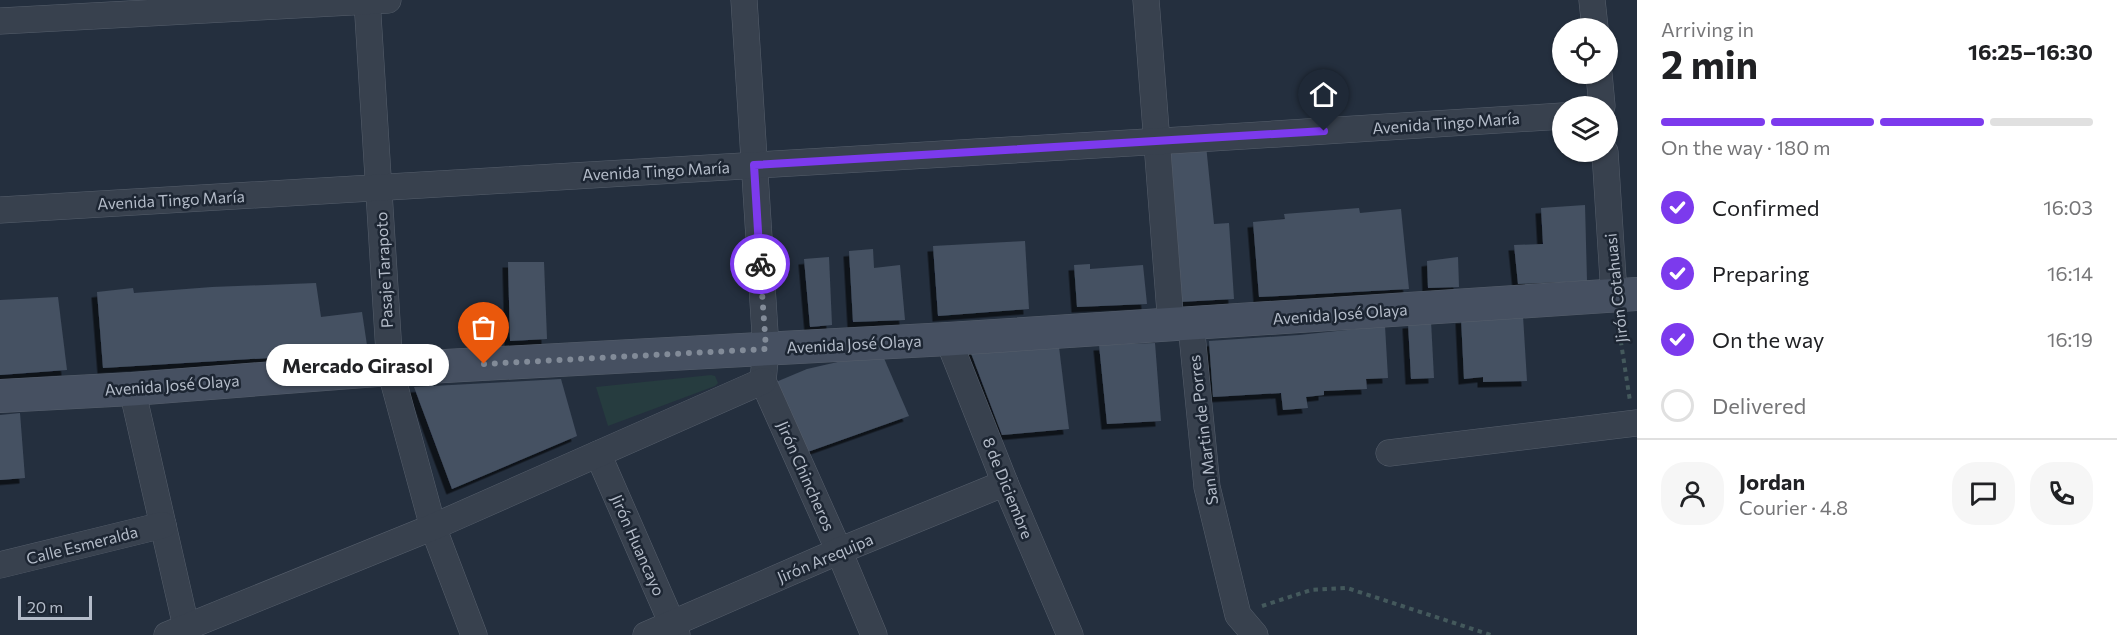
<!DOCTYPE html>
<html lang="en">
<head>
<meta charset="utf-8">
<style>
	body { margin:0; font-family:Commissioner,sans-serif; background:#f6f6f6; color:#202124; height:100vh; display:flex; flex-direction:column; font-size:22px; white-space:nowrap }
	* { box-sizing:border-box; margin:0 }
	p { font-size:20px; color:#757577 }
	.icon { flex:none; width:33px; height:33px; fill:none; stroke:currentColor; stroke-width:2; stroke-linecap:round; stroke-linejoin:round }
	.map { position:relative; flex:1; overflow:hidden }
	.panel { display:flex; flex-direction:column; background:#fff; width:480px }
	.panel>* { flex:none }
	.fabs { position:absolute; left:1552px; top:18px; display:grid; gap:12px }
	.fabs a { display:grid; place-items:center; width:66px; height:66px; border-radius:50%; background:#fff; box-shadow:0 2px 4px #0004; font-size:30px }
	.scale { position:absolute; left:18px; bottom:15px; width:74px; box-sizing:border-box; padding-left:6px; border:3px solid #b4bcc9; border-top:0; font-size:16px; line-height:21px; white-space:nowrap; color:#b4bcc9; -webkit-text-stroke:4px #1d2633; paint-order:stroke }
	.pin { position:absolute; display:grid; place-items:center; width:51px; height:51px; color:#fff; margin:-62px -26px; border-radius:50% 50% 50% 0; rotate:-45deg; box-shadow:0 0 6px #0007 }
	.pin .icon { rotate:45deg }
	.courier { position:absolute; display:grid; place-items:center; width:60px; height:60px; margin:-30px; border:4px solid #7c3aed; border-radius:50%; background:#fff; color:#222; box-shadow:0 2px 8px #0007 }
	.bubble { position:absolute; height:42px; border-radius:21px; background:#fff; box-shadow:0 2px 4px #0004; font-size:20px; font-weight:700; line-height:42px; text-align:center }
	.overview em { font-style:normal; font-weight:700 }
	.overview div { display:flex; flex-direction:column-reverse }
	.overview { display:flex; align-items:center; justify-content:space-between; height:102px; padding:0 24px }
	h1 { font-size:39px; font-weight:700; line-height:45px }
	.bar { display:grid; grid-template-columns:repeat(4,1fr); gap:9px 6px; align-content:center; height:72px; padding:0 24px }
	.bar i { height:8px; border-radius:4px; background:#e0e0e0 }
	.bar .active { background:#7c3aed }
	.bar p { grid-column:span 4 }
	.line { display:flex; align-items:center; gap:15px; padding:0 24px; border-top:2px solid #e0e0e0 }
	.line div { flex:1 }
	.round { display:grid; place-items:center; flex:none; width:63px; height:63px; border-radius:24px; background:#f6f6f6 }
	ol { padding:0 24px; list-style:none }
	li { display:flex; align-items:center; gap:18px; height:66px }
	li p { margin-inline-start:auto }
	li .icon { padding:6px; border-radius:50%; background:#7c3aed; color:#fff; stroke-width:4 }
	li:last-child { color:#757577 }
	li i { width:33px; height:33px; border:3px solid #e0e0e0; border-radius:50% }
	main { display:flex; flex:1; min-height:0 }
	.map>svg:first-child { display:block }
	.green { fill:#263c3f }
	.building { fill:#455162; filter:url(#shadow) }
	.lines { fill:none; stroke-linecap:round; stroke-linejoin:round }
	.street-casing { stroke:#565f6c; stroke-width:27 }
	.secondary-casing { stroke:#565f6c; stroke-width:34 }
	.path { stroke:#44595c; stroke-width:4; stroke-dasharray:4.5 4.5; stroke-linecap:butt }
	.street { stroke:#38414e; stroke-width:26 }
	.secondary { stroke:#465061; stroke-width:33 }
	.done { stroke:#828b98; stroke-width:6; stroke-dasharray:0 10.8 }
	.route { stroke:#7c3aed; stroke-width:8 }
	.labels { text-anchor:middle; stroke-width:5; stroke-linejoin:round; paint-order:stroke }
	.street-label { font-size:16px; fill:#b4bcc9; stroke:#1d2633 }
</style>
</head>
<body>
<main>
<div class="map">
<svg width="1637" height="635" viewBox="0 0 1637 635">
	<defs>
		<filter id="shadow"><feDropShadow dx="-5.5" dy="5.5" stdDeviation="0" flood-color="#0009"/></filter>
	</defs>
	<rect width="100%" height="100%" fill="#242f3e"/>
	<!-- green -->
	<polygon class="green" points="711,375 715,376 718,383 715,386 608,426 596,387"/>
	<!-- building -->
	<g class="building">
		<polygon points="1206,145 1214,224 1229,223 1234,299 1179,302 1170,150"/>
		<polygon points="1585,205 1587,281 1518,284 1514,245 1543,244 1541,208"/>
		<polygon points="1359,208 1360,213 1401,209 1409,289 1259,297 1253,222 1285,219 1284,214"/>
		<polygon points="1025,241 1029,309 938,316 933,246"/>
		<polygon points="873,249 874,268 900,265 905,320 853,322 849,251"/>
		<polygon points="829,257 832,325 810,327 804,259"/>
		<polygon points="1458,257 1459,287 1428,288 1427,261"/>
		<polygon points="508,262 544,262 547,339 510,341"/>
		<polygon points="1090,264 1090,269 1143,265 1147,304 1077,307 1074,265"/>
		<polygon points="316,283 321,317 362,312 368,352 103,368 97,292 133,288 134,293 212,287"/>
		<polygon points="58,297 67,370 0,375 0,300"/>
		<polygon points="1523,316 1527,381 1483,382 1483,377 1464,379 1461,318"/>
		<polygon points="1431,321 1434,378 1411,379 1408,323"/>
		<polygon points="1385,326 1388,378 1366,379 1367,389 1324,391 1324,395 1306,397 1308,408 1283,410 1281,393 1213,397 1209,341 1299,335"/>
		<polygon points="1155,343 1161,421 1107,424 1099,345"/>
		<polygon points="1059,347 1069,429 1002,435 969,348"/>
		<polygon points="883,356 909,416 802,454 776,382 807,369 842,361"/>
		<polygon points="561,379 577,436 452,489 414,387"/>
		<polygon points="20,413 25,478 0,480 0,415"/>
	</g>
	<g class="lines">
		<defs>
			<g id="street">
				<polyline points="367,0 390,369 433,527 474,635"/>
				<polyline points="744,0 766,349 763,381 839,551 874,635"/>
				<polyline points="1146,0 1171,325"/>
				<polyline points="1592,0 1595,28"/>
				<polyline points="0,21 388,0"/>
				<polyline points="1599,74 1602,106"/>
				<polyline points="1605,152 1614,295"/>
				<polyline points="0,210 1180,140 1563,116"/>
				<polyline points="1191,324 1207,487 1238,615 1255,635"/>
				<polyline points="948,339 1005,483 1070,635"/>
				<polyline points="132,389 188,635"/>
				<polyline points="1389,453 1637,423"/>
				<polyline points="598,454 677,635"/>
				<polyline points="0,565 163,525"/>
				<polyline points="167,635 433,527 763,381"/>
				<polyline points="646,635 839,551 1005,483"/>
			</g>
			<polyline id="secondary" points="0,396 132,389 390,369 948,339 1637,294"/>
		</defs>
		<!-- street casing -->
		<use href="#street" class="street-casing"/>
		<!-- secondary casing -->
		<use href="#secondary" class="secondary-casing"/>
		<!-- path -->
		<g class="path">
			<polyline points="1618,323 1630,401"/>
			<polyline points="1262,606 1311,590 1347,588 1491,635"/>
		</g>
		<!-- street -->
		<use href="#street" class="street"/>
		<!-- secondary -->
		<use href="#secondary" class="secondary"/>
	</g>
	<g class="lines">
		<!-- done -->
		<polyline class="done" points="484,364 766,349 760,264"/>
		<!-- route -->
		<polyline class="route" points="760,264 754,165 1324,131"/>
	</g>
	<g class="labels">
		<!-- street labels -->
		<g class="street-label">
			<text transform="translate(1446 123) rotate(-4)" y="6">Avenida Tingo María</text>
			<text transform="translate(656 171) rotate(-3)" y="6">Avenida Tingo María</text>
			<text transform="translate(171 200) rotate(-3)" y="6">Avenida Tingo María</text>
			<text transform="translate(384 270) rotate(-93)" y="6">Pasaje Tarapoto</text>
			<text transform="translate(1616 288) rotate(-96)" y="6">Jirón Cotahuasi</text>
			<text transform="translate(1340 314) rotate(-4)" y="6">Avenida José Olaya</text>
			<text transform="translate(854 344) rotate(-3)" y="6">Avenida José Olaya</text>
			<text transform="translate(172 385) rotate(-4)" y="6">Avenida José Olaya</text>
			<text transform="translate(1203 430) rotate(-97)" y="6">San Martin de Porres</text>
			<text transform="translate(806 476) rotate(66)" y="6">Jirón Chincheros</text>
			<text transform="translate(1008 488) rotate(68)" y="6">8 de Diciembre</text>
			<text transform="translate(82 545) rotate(-14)" y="6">Calle Esmeralda</text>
			<text transform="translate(638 545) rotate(66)" y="6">Jirón Huancayo</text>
			<text transform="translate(825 558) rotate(-23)" y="6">Jirón Arequipa</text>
		</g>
	</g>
</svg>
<div class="fabs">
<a><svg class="icon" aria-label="locate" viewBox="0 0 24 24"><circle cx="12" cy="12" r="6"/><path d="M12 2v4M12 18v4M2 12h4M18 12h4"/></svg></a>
<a><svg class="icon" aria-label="layers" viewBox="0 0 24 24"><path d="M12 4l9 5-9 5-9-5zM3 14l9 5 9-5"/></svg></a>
</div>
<div class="scale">20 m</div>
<div class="pin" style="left:484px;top:364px;background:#ea580c"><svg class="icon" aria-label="bag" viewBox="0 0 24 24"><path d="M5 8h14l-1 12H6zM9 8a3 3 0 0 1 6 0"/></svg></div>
<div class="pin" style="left:1324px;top:131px;background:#1f2937"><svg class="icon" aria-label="home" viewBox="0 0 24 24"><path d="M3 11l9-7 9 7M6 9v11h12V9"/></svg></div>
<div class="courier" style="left:760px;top:264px"><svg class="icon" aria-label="bike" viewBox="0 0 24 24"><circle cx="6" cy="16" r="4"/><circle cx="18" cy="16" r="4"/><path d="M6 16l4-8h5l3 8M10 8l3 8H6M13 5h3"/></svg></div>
<div class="bubble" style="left:266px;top:344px;width:183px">Mercado Girasol</div>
</div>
<section class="panel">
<div class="overview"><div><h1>2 min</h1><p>Arriving in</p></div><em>16:25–16:30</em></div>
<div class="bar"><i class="active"></i><i class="active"></i><i class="active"></i><i></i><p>On the way · 180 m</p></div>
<ol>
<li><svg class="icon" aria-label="check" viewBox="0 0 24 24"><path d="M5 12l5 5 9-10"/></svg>Confirmed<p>16:03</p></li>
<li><svg class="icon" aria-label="check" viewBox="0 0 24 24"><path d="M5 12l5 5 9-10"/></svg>Preparing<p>16:14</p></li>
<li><svg class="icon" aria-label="check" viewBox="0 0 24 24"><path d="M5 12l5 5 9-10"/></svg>On the way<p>16:19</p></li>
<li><i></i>Delivered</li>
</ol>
<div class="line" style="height:108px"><a class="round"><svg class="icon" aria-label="person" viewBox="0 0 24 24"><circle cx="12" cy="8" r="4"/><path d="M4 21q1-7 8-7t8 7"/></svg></a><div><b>Jordan</b><p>Courier · 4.8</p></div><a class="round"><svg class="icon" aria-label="chat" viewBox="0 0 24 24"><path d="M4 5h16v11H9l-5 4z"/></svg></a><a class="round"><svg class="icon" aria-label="phone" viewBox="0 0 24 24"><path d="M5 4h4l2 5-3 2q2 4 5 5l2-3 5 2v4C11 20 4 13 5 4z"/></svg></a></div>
</section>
</main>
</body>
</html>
